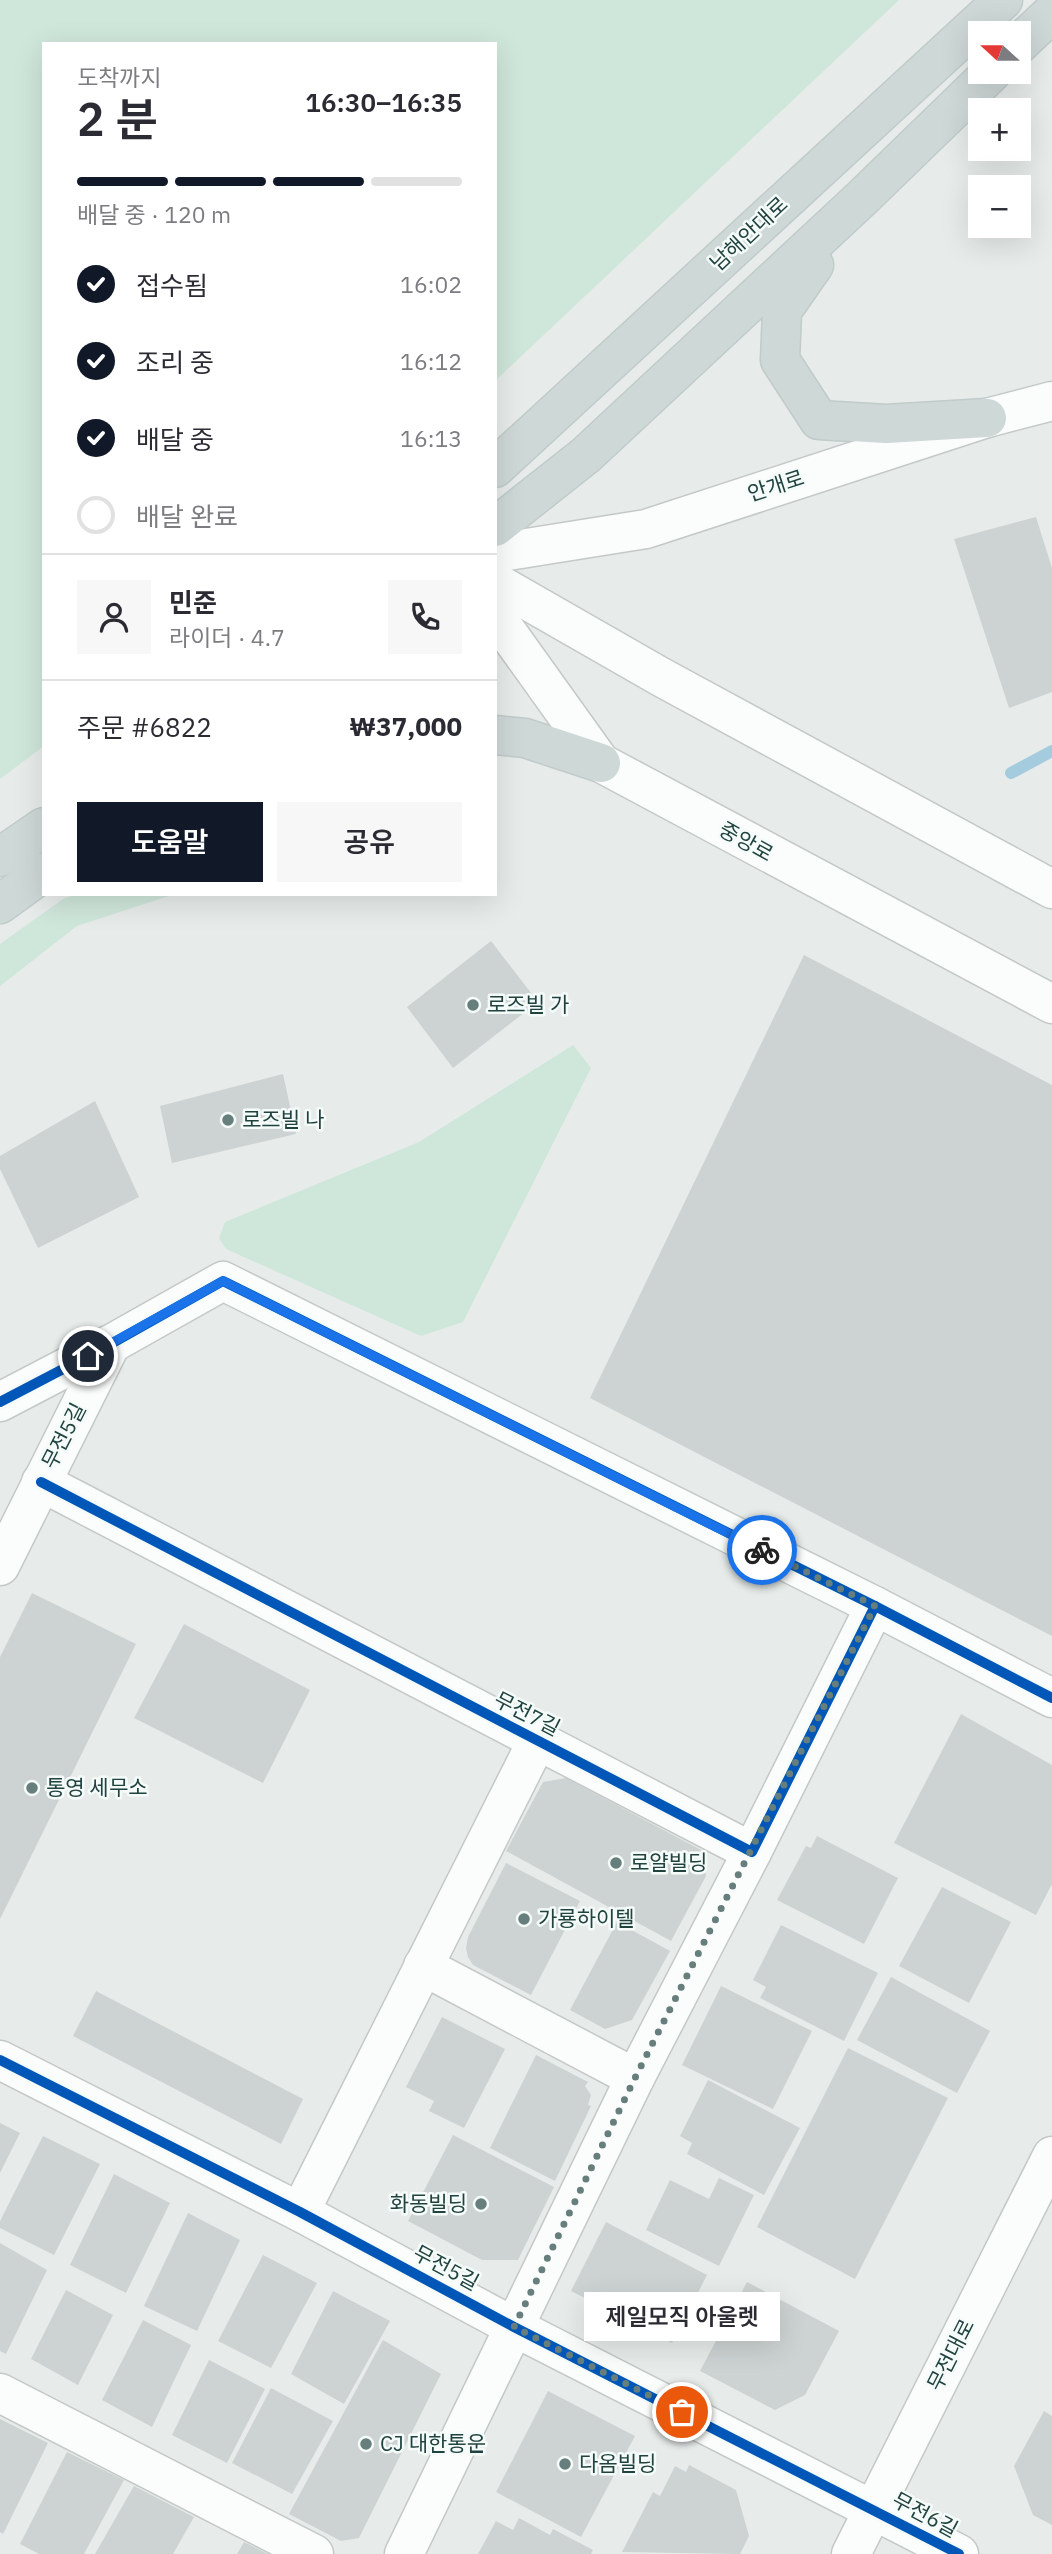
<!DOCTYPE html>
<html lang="ko">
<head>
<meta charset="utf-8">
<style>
	body { margin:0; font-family:"IBM Plex Sans","Noto Sans KR",sans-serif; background:#f7f7f7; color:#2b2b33; height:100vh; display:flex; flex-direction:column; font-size:26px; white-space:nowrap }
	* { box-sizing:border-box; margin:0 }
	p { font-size:23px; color:#7c7c81 }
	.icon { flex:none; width:38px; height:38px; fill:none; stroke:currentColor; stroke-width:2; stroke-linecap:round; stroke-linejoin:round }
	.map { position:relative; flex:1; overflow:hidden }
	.sheet { position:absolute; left:42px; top:42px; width:455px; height:854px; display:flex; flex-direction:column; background:#fff; border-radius:0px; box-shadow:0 7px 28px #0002 }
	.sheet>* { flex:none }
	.needle { width:46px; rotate:291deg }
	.tools { position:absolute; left:968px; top:21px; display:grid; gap:14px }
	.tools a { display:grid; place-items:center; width:63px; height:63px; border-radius:0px; background:#fff; box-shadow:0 7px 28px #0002; font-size:35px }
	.pin { position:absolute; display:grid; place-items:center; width:60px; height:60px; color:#fff; margin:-30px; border:4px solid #fff; border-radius:50%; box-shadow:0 2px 7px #0007 }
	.courier { position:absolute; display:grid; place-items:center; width:70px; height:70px; margin:-35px; border:5px solid #1a73e8; border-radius:50%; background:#fff; color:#222; box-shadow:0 2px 9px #0007 }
	.bubble { position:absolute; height:49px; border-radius:0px; background:#fff; box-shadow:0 7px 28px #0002; font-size:23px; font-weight:600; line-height:49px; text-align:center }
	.headline em { font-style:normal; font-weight:600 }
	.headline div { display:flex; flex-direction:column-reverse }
	.headline { display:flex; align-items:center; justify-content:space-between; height:119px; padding:0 35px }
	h1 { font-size:46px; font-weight:600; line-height:52px }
	.bar { display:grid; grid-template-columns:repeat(4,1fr); gap:10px 7px; align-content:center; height:84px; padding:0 35px }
	.bar i { height:9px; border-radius:5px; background:#e1e1e2 }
	.bar .on { background:#111827 }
	.bar p { grid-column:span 4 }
	.line { display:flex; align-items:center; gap:18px; padding:0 35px; border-top:2px solid #e1e1e2 }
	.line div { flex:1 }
	.round { display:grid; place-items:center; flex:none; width:74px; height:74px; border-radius:0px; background:#f7f7f7 }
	ol { padding:0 35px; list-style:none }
	li { display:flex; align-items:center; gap:21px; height:77px }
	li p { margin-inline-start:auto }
	li .icon { padding:7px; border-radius:50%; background:#111827; color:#fff; stroke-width:4 }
	li:last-child { color:#7c7c81 }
	li i { width:38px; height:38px; border:4px solid #e1e1e2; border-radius:50% }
	.action { display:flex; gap:14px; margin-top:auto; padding:14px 35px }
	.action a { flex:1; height:80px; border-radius:0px; background:#111827; color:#fff; font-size:28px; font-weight:600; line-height:80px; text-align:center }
	.action a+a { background:#f7f7f7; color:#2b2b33 }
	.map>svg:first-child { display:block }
	.green { fill:#cfe6da }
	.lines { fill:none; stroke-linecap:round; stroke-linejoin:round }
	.stream { stroke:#a4ccde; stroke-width:12 }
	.building { fill:#cdd3d2 }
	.minor-casing { stroke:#c4c9c8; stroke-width:41 }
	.major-casing { stroke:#c1cbca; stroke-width:41 }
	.minor { stroke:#fbfcfc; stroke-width:38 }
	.major { stroke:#ced8d7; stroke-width:38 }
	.cycleway-casing { stroke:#f5fbf9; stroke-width:15 }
	.cycleway { stroke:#0057b8; stroke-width:10 }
	.done { stroke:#667e7c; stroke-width:7; stroke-dasharray:0 12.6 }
	.route { stroke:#1a73e8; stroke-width:9 }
	.poi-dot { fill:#667e7c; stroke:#f5fbf9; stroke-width:2.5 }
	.labels { text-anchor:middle; stroke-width:5; stroke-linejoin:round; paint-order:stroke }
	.street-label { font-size:21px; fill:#214340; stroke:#f5fbf9 }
	.poi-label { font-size:21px; fill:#214340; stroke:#f5fbf9; text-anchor:start }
</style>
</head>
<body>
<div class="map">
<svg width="1052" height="2554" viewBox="0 0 1052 2554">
	<rect width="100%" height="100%" fill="#e7eceb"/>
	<!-- green -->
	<g class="green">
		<polygon points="0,0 899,0 495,381 495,44 44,44 44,746 0,779"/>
		<polygon points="77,894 175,894 77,926 0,986 0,944 63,899"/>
		<polygon points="573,1045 591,1068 463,1322 421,1336 226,1249 219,1238 225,1222 419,1142"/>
	</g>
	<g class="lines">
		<!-- stream -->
		<polyline class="stream" points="1011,773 1052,751"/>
	</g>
	<!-- building -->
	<g class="building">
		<polygon points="1036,517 1052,568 1052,692 1009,708 954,539"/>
		<polygon points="491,941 538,1002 453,1068 407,1007"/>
		<polygon points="804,955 1052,1085 1052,1636 590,1398"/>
		<polygon points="283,1074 296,1134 172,1163 160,1106"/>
		<polygon points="95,1101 139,1197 38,1248 0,1169 0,1156"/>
		<polygon points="32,1593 136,1644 0,1919 0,1657"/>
		<polygon points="184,1624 310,1690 263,1783 134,1718"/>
		<polygon points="961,1714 1052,1765 1052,1884 1036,1915 894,1843"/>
		<polygon points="566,1778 701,1850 706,1876 671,1941 506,1851 543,1782"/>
		<polygon points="817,1836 898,1878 864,1944 777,1900 806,1846 811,1848"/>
		<polygon points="506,1863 580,1901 531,1995 473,1965 468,1957 466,1948 468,1937"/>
		<polygon points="942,1887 1011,1922 969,2003 899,1966"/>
		<polygon points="617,1922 670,1951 632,2020 605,2029 570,2010"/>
		<polygon points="781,1925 878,1973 844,2041 760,1998 766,1987 753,1980"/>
		<polygon points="891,1977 990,2031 957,2093 857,2040"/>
		<polygon points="721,1986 812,2031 773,2109 682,2065"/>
		<polygon points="96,1991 303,2099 281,2144 73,2036"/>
		<polygon points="442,2017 505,2049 464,2128 429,2111 434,2101 406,2087"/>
		<polygon points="848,2048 948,2098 855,2279 757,2227"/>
		<polygon points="536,2055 588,2082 585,2086 591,2095 588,2105 591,2106 555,2181 490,2148"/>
		<polygon points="708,2080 800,2128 764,2195 687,2154 692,2143 680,2136"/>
		<polygon points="0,2123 20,2133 0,2173"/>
		<polygon points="453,2135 554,2187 518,2260 482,2260 408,2221"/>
		<polygon points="43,2136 100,2164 54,2255 0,2228 0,2221"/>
		<polygon points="114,2174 170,2203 126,2293 70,2265"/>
		<polygon points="719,2178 754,2195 719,2266 646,2230 670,2180 709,2199"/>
		<polygon points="188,2213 240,2240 197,2331 144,2306"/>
		<polygon points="606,2222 707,2275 672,2343 571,2291"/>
		<polygon points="0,2243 47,2270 6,2354 0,2351"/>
		<polygon points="263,2255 317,2283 271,2368 218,2341"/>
		<polygon points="747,2282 839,2331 805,2395 775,2410 700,2371"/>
		<polygon points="66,2290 113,2315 78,2385 31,2359"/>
		<polygon points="333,2291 390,2321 344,2404 291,2374"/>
		<polygon points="143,2320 191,2345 152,2427 102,2400"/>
		<polygon points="383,2340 441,2374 359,2538 341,2541 289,2514"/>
		<polygon points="209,2360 265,2389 227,2463 172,2435"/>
		<polygon points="271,2388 333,2421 292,2494 232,2463"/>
		<polygon points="548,2391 635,2436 581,2537 496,2492"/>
		<polygon points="1044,2411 1052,2416 1052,2525 1033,2515 1014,2466"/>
		<polygon points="0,2419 48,2443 3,2534 0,2532"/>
		<polygon points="67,2452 124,2480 84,2554 39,2554 20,2544"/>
		<polygon points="689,2465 736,2490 749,2536 740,2554 622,2552 653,2492 660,2496 675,2466 686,2472"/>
		<polygon points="134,2486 194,2517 173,2554 95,2554"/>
		<polygon points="519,2518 550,2535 553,2529 593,2550 591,2554 478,2554 496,2521 513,2530"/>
		<polygon points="244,2542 268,2554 237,2554"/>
	</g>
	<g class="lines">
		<defs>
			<g id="minor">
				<polyline points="495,553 646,529 987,418 1052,401"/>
				<polyline points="495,582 661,677 1052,889"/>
				<polyline points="495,615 601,763 1052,1004"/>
				<polyline points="0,1402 111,1344 223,1281 875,1606 1052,1698"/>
				<polyline points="41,1482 752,1852 875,1606"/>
				<polyline points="0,1566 111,1344"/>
				<polyline points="423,1966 635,2078"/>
				<polyline points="0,2060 300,2212 514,2327 959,2554"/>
				<polyline points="300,2212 537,1741"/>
				<polyline points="0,2393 314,2554"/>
				<polyline points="404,2554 635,2078 752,1852"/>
				<polyline points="851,2554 1052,2156"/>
			</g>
			<g id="major">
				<polyline points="1018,45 1052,13"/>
				<polyline points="814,265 782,311 780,360 819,420 886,424 987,418"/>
				<polyline points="495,468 1003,0"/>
				<polyline points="495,527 586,455 861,199 992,72"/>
				<polyline points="495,735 525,738 601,763"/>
				<polyline points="0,857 44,827"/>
				<polyline points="0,904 44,872"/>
			</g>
		</defs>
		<!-- minor casing -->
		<use href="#minor" class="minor-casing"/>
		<!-- major casing -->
		<use href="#major" class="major-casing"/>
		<!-- minor -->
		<use href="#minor" class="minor"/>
		<!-- major -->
		<use href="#major" class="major"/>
		<defs>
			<g id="cycleway">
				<polyline points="0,1402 111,1344 223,1281 875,1606 1052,1698"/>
				<polyline points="41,1482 752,1852 875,1606"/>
				<polyline points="0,2060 300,2212 514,2327 959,2554"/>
			</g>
		</defs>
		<!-- cycleway casing -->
		<use href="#cycleway" class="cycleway-casing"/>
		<!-- cycleway -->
		<use href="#cycleway" class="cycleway"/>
	</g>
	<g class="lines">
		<!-- done -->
		<polyline class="done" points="682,2412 514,2327 635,2078 875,1606 762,1550"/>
		<!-- route -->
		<polyline class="route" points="88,1356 223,1281 762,1550"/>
	</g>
	<!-- markers -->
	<g class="poi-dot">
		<circle cx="473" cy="1005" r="7"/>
		<circle cx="228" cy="1120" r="7"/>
		<circle cx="32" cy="1788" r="7"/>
		<circle cx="616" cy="1863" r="7"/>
		<circle cx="524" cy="1919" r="7"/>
		<circle cx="481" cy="2204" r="7"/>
		<circle cx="366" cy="2444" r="7"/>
		<circle cx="565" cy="2464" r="7"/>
	</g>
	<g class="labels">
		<!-- street labels -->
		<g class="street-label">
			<text transform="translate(749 234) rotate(-43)" y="7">남해안대로</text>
			<text transform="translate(776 486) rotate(-18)" y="7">안개로</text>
			<text transform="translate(746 842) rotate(29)" y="7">중앙로</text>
			<text transform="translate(64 1436) rotate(-63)" y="7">무전5길</text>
			<text transform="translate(527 1714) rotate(27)" y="7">무전7길</text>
			<text transform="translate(446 2268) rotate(28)" y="7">무전5길</text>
			<text transform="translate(951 2355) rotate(-63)" y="7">무전대로</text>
			<text transform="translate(925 2515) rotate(28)" y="7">무전6길</text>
		</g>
		<!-- poi labels -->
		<g class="poi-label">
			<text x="487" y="1012">로즈빌 가</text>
			<text x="242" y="1127">로즈빌 나</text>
			<text x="46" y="1795">통영 세무소</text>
			<text x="630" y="1870">로얄빌딩</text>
			<text x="538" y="1926">가룡하이텔</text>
			<text x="467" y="2211" text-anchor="end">화동빌딩</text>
			<text x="380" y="2451">CJ 대한통운</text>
			<text x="579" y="2471">다옴빌딩</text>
		</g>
	</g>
</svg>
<div class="tools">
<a><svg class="needle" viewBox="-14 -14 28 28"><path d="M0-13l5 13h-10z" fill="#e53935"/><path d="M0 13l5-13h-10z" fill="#7c7c81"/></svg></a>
<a>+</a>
<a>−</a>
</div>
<div class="pin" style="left:682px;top:2412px;background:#ea580c"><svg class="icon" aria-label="bag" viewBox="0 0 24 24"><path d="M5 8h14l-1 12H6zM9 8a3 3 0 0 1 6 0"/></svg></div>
<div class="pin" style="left:88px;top:1356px;background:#1f2937"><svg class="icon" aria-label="home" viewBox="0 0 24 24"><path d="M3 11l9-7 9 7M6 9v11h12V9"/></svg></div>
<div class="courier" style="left:762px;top:1550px"><svg class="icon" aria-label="bike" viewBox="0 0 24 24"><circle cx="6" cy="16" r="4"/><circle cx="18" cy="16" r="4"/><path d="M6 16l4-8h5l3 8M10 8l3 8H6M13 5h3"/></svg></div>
<div class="bubble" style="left:584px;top:2292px;width:196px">제일모직 아울렛</div>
<section class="sheet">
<div class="headline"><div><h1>2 분</h1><p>도착까지</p></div><em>16:30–16:35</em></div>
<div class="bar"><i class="on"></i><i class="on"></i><i class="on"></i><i></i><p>배달 중 · 120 m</p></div>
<ol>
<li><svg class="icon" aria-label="check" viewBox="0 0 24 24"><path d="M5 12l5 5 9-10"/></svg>접수됨<p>16:02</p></li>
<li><svg class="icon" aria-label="check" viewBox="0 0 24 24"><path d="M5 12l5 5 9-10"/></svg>조리 중<p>16:12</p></li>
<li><svg class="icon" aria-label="check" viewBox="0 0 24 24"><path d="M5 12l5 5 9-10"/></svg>배달 중<p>16:13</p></li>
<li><i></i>배달 완료</li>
</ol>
<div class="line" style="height:126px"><a class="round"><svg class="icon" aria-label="person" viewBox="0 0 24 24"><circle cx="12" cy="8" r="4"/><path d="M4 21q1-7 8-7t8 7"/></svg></a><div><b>민준</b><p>라이더 · 4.7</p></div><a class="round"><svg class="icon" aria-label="phone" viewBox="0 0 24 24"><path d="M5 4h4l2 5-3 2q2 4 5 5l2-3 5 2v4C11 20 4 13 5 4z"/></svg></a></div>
<div class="line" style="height:91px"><div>주문 #6822</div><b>₩37,000</b></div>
<div class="action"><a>도움말</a><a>공유</a></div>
</section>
</div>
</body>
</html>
